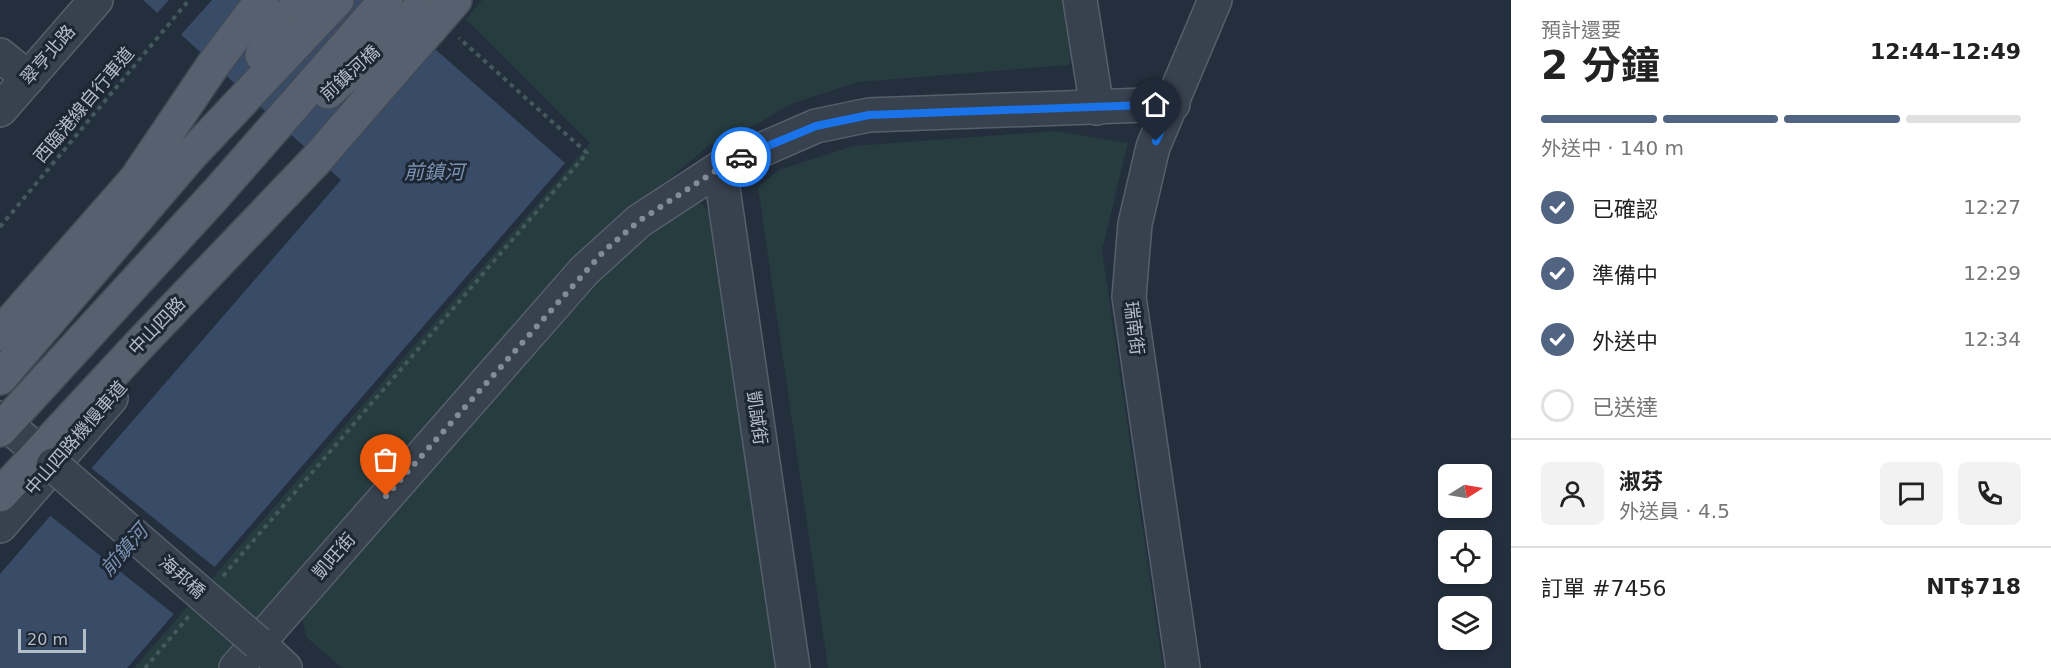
<!DOCTYPE html>
<html lang="zh-TW">
<head>
<meta charset="utf-8">
<style>
	body { margin:0; font-family:"DejaVu Sans","Noto Sans TC",sans-serif; background:#f2f2f2; color:#222; height:100vh; display:flex; flex-direction:column; font-size:22px; white-space:nowrap }
	* { box-sizing:border-box; margin:0 }
	p { font-size:20px; color:#767676 }
	.icon { flex:none; width:33px; height:33px; fill:none; stroke:currentColor; stroke-width:2; stroke-linecap:round; stroke-linejoin:round }
	.map { position:relative; flex:1; overflow:hidden }
	.panel { display:flex; flex-direction:column; background:#fff; width:540px }
	.panel>* { flex:none }
	.needle { width:39px; rotate:79deg }
	.tools { position:absolute; left:1438px; top:464px; display:grid; gap:12px }
	.tools a { display:grid; place-items:center; width:54px; height:54px; border-radius:9px; background:#fff; box-shadow:0 3px 9px #0003; font-size:30px }
	.scale { position:absolute; left:18px; bottom:15px; width:68px; box-sizing:border-box; padding-left:6px; border:3px solid #b4bcc9; border-top:0; font-size:16px; line-height:21px; white-space:nowrap; color:#b4bcc9; -webkit-text-stroke:4px #1d2633; paint-order:stroke }
	.pin { position:absolute; display:grid; place-items:center; width:51px; height:51px; color:#fff; margin:-62px -26px; border-radius:50% 50% 50% 0; rotate:-45deg; box-shadow:0 0 6px #0007 }
	.pin .icon { rotate:45deg }
	.courier { position:absolute; display:grid; place-items:center; width:60px; height:60px; margin:-30px; border:4px solid #1a73e8; border-radius:50%; background:#fff; color:#222; box-shadow:0 2px 8px #0007 }
	.summary em { font-style:normal; font-weight:700 }
	.summary div { display:flex; flex-direction:column-reverse }
	.summary { display:flex; align-items:center; justify-content:space-between; height:102px; padding:0 30px }
	h1 { font-size:39px; font-weight:700; line-height:45px }
	.bar { display:grid; grid-template-columns:repeat(4,1fr); gap:9px 6px; align-content:center; height:72px; padding:0 30px }
	.bar i { height:8px; border-radius:4px; background:#e0e0e0 }
	.bar .on { background:#516482 }
	.bar p { grid-column:span 4 }
	.line { display:flex; align-items:center; gap:15px; padding:0 30px; border-top:2px solid #e0e0e0 }
	.line div { flex:1 }
	.round { display:grid; place-items:center; flex:none; width:63px; height:63px; border-radius:9px; background:#f2f2f2 }
	ol { padding:0 30px; list-style:none }
	li { display:flex; align-items:center; gap:18px; height:66px }
	li p { margin-inline-start:auto }
	li .icon { padding:6px; border-radius:50%; background:#516482; color:#fff; stroke-width:4 }
	li:last-child { color:#767676 }
	li i { width:33px; height:33px; border:3px solid #e0e0e0; border-radius:50% }
	main { display:flex; flex:1; min-height:0 }
	.map>svg:first-child { display:block }
	.green { fill:#263c3f }
	.water { fill:#394c67 }
	.pier { fill:#242f3e }
	.lines { fill:none; stroke-linecap:round; stroke-linejoin:round }
	.minor-casing { stroke:#565f6c; stroke-width:36 }
	.major-casing { stroke:#414a57; stroke-width:36 }
	.path { stroke:#44595c; stroke-width:4; stroke-dasharray:4.5 4.5; stroke-linecap:butt }
	.minor { stroke:#38414e; stroke-width:33 }
	.major { stroke:#56606e; stroke-width:33 }
	.minor-bridge-casing { stroke:#565f6c; stroke-width:36; stroke-linecap:butt }
	.minor-bridge { stroke:#38414e; stroke-width:33 }
	.done { stroke:#828b98; stroke-width:6; stroke-dasharray:0 10.8 }
	.route { stroke:#1a73e8; stroke-width:8 }
	.labels { text-anchor:middle; stroke-width:6; stroke-linejoin:round; paint-order:stroke }
	.street-label { font-size:18px; fill:#b4bcc9; stroke:#1d2633 }
	.water-label { font-size:20px; font-style:italic; fill:#7c92b1; stroke:#1d2633 }
</style>
</head>
<body>
<main>
<div class="map">
<svg width="1511" height="668" viewBox="0 0 1511 668">
	<rect width="100%" height="100%" fill="#242f3e"/>
	<!-- green -->
	<g class="green">
		<polygon points="482,0 1065,0 1074,56 1068,65 858,82 791,104 754,126 708,146 647,199 223,668 134,668 590,143 466,19"/>
		<polygon points="1055,131 1128,143 1102,250 1163,668 828,668 758,187 779,170 853,146"/>
		<polygon points="698,200 713,216 779,668 342,668 306,637 302,616 423,472 630,248"/>
	</g>
	<!-- water -->
	<polygon class="water" points="143,0 379,0 565,163 127,668 0,668 0,574 341,180"/>
	<!-- pier -->
	<g class="pier">
		<polygon points="169,0 212,0 179,37 155,15"/>
		<polygon points="89,466 217,569 176,616 48,514"/>
	</g>
	<g class="lines">
		<defs>
			<g id="minor">
				<polyline points="1080,0 1097,108"/>
				<polyline points="0,55 28,78"/>
				<polyline points="0,110 96,0"/>
				<polyline points="720,168 793,668"/>
				<polyline points="0,418 53,465"/>
				<polyline points="0,526 111,398"/>
				<polyline points="258,643 285,668"/>
				<polyline points="236,668 584,271 639,221 720,168 816,126 869,115 1173,104"/>
				<polyline points="1183,668 1129,297 1135,224 1153,147 1215,0"/>
			</g>
			<g id="major">
				<polyline points="262,55 300,0"/>
				<polyline points="328,92 429,0"/>
				<polyline points="0,334 136,179 213,65 262,0"/>
				<polyline points="0,378 189,157 337,0"/>
				<polyline points="0,430 217,193 386,0"/>
				<polyline points="0,495 140,344 317,159 455,0"/>
			</g>
		</defs>
		<!-- minor casing -->
		<use href="#minor" class="minor-casing"/>
		<!-- major casing -->
		<use href="#major" class="major-casing"/>
		<!-- path -->
		<g class="path">
			<polyline points="0,227 189,0"/>
			<polyline points="223,576 587,153 459,38"/>
			<polyline points="145,668 189,616"/>
		</g>
		<!-- minor -->
		<use href="#minor" class="minor"/>
		<!-- major -->
		<use href="#major" class="major"/>
		<defs>
			<polyline id="minor-bridge" points="53,465 258,643"/>
		</defs>
		<!-- minor-bridge casing -->
		<use href="#minor-bridge" class="minor-bridge-casing"/>
		<!-- minor-bridge -->
		<use href="#minor-bridge" class="minor-bridge"/>
	</g>
	<g class="lines">
		<!-- done -->
		<polyline class="done" points="386,496 604,251 639,221 720,168 741,157"/>
		<!-- route -->
		<polyline class="route" points="741,157 816,126 869,115 1173,104 1156,141"/>
	</g>
	<g class="labels">
		<!-- street labels -->
		<g class="street-label">
			<text transform="translate(48 55) rotate(-49)" y="6">翠亨北路</text>
			<text transform="translate(350 73) rotate(-42)" y="6">前鎮河橋</text>
			<text transform="translate(84 105) rotate(-50)" y="6">西臨港線自行車道</text>
			<text transform="translate(157 326) rotate(-46)" y="6">中山四路</text>
			<text transform="translate(1134 328) rotate(83)" y="6">瑞南街</text>
			<text transform="translate(757 418) rotate(82)" y="6">凱誠街</text>
			<text transform="translate(76 438) rotate(-49)" y="6">中山四路機慢車道</text>
			<text transform="translate(334 556) rotate(-49)" y="6">凱旺街</text>
			<text transform="translate(182 577) rotate(41)" y="6">海邦橋</text>
		</g>
		<!-- water labels -->
		<g class="water-label">
			<text x="434" y="179">前鎮河</text>
			<text transform="translate(124 550) rotate(-49)" y="7">前鎮河</text>
		</g>
	</g>
</svg>
<div class="tools">
<a><svg class="needle" viewBox="-14 -14 28 28"><path d="M0-13l5 13h-10z" fill="#e53935"/><path d="M0 13l5-13h-10z" fill="#767676"/></svg></a>
<a><svg class="icon" aria-label="locate" viewBox="0 0 24 24"><circle cx="12" cy="12" r="6"/><path d="M12 2v4M12 18v4M2 12h4M18 12h4"/></svg></a>
<a><svg class="icon" aria-label="layers" viewBox="0 0 24 24"><path d="M12 4l9 5-9 5-9-5zM3 14l9 5 9-5"/></svg></a>
</div>
<div class="scale">20 m</div>
<div class="pin" style="left:386px;top:496px;background:#ea580c"><svg class="icon" aria-label="bag" viewBox="0 0 24 24"><path d="M5 8h14l-1 12H6zM9 8a3 3 0 0 1 6 0"/></svg></div>
<div class="pin" style="left:1156px;top:141px;background:#1f2937"><svg class="icon" aria-label="home" viewBox="0 0 24 24"><path d="M3 11l9-7 9 7M6 9v11h12V9"/></svg></div>
<div class="courier" style="left:741px;top:157px"><svg class="icon" aria-label="car" viewBox="0 0 24 24"><path d="M5 17H2v-5l4-1 3-4h7l3 4 3 1v5h-3M9 17h6M6 11h13"/><circle cx="7" cy="17" r="2"/><circle cx="17" cy="17" r="2"/></svg></div>
</div>
<section class="panel">
<div class="summary"><div><h1>2 分鐘</h1><p>預計還要</p></div><em>12:44–12:49</em></div>
<div class="bar"><i class="on"></i><i class="on"></i><i class="on"></i><i></i><p>外送中 · 140 m</p></div>
<ol>
<li><svg class="icon" aria-label="check" viewBox="0 0 24 24"><path d="M5 12l5 5 9-10"/></svg>已確認<p>12:27</p></li>
<li><svg class="icon" aria-label="check" viewBox="0 0 24 24"><path d="M5 12l5 5 9-10"/></svg>準備中<p>12:29</p></li>
<li><svg class="icon" aria-label="check" viewBox="0 0 24 24"><path d="M5 12l5 5 9-10"/></svg>外送中<p>12:34</p></li>
<li><i></i>已送達</li>
</ol>
<div class="line" style="height:108px"><a class="round"><svg class="icon" aria-label="person" viewBox="0 0 24 24"><circle cx="12" cy="8" r="4"/><path d="M4 21q1-7 8-7t8 7"/></svg></a><div><b>淑芬</b><p>外送員 · 4.5</p></div><a class="round"><svg class="icon" aria-label="chat" viewBox="0 0 24 24"><path d="M4 5h16v11H9l-5 4z"/></svg></a><a class="round"><svg class="icon" aria-label="phone" viewBox="0 0 24 24"><path d="M5 4h4l2 5-3 2q2 4 5 5l2-3 5 2v4C11 20 4 13 5 4z"/></svg></a></div>
<div class="line" style="height:78px"><div>訂單 #7456</div><b>NT$718</b></div>
</section>
</main>
</body>
</html>
